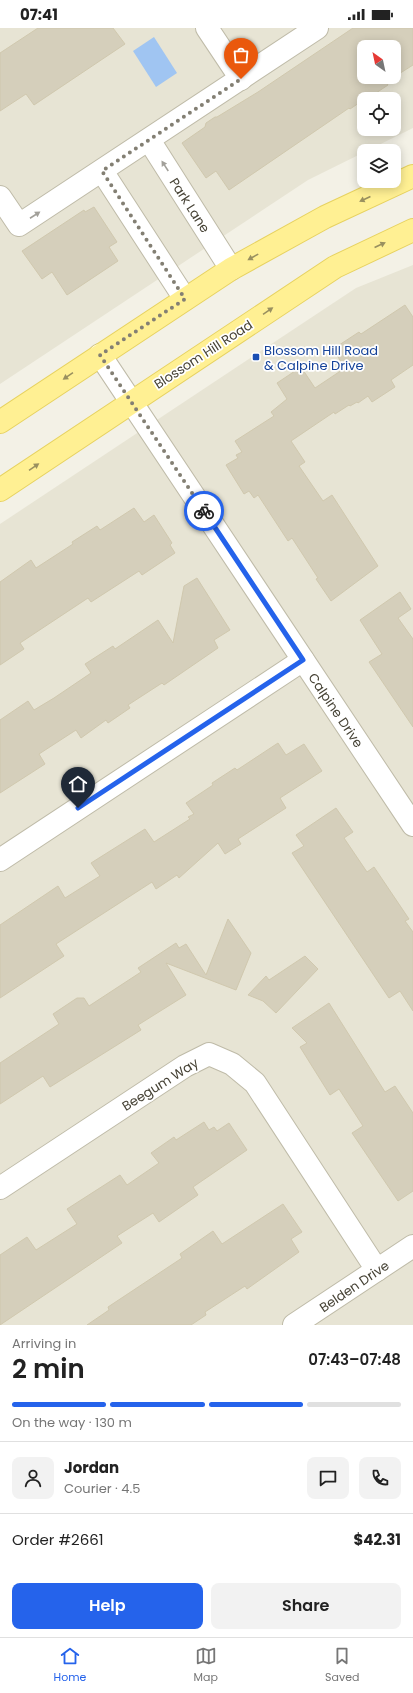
<!DOCTYPE html>
<html lang="en">
<head>
<meta charset="utf-8">
<style>
	body { margin:0; font-family:Poppins,sans-serif; background:#f2f2f2; color:#222; height:100vh; display:flex; flex-direction:column; font-size:15px; white-space:nowrap }
	* { box-sizing:border-box; margin:0 }
	p { font-size:13px; color:#767676 }
	.icon { flex:none; width:22px; height:22px; fill:none; stroke:currentColor; stroke-width:2; stroke-linecap:round; stroke-linejoin:round }
	.map { position:relative; height:1297px; overflow:hidden }
	.side { display:flex; flex-direction:column; background:#fff; flex:1 }
	.side>* { flex:none }
	.needle { width:26px; rotate:327deg }
	.fabs { position:absolute; left:357px; top:12px; display:grid; gap:8px }
	.fabs a { display:grid; place-items:center; width:44px; height:44px; border-radius:8px; background:#fff; box-shadow:0 2px 10px #0003; font-size:20px }
	.pin { position:absolute; display:grid; place-items:center; width:34px; height:34px; color:#fff; margin:-41px -17px; border-radius:50% 50% 50% 0; rotate:-45deg; box-shadow:0 0 4px #0007 }
	.pin .icon { rotate:45deg }
	.courier { position:absolute; display:grid; place-items:center; width:40px; height:40px; margin:-20px; border:3px solid #2563eb; border-radius:50%; background:#fff; color:#222; box-shadow:0 1px 5px #0007 }
	.headline em { font-style:normal; font-weight:600 }
	.headline div { display:flex; flex-direction:column-reverse }
	.headline { display:flex; align-items:center; justify-content:space-between; height:68px; padding:0 12px }
	h1 { font-size:26px; font-weight:600; line-height:30px }
	.bar { display:grid; grid-template-columns:repeat(4,1fr); gap:6px 4px; align-content:center; height:48px; padding:0 12px }
	.bar i { height:5px; border-radius:3px; background:#e0e0e0 }
	.bar .active { background:#2563eb }
	.bar p { grid-column:span 4 }
	.line { display:flex; align-items:center; gap:10px; padding:0 12px; border-top:1px solid #e0e0e0 }
	.line div { flex:1 }
	.round { display:grid; place-items:center; flex:none; width:42px; height:42px; border-radius:8px; background:#f2f2f2 }
	.cta { display:flex; gap:8px; margin-top:auto; padding:8px 12px }
	.cta a { flex:1; height:46px; border-radius:8px; background:#2563eb; color:#fff; font-size:16px; font-weight:600; line-height:46px; text-align:center }
	.cta a+a { background:#f2f2f2; color:#222 }
	.status { display:flex; justify-content:space-between; align-items:center; height:28px; padding:0 20px; background:#fff; direction:ltr }
	.status svg { height:11px; fill:currentColor }
	.tabs { display:flex; justify-content:space-around; align-items:center; height:56px; border-top:1px solid #e0e0e0; background:#fff; font-size:11px; color:#767676 }
	.tabs a { display:grid; justify-items:center; gap:2px }
	.tabs .active { color:#2563eb }
	.map>svg:first-child { display:block }
	.residential { fill:#e7e4d4; fill-rule:evenodd }
	.water { fill:#a0c5f2 }
	.building { fill:#d5cfbb; stroke:#d0c8ae }
	.lines { fill:none; stroke-linecap:round; stroke-linejoin:round }
	.minor-casing { stroke:#bfbba8; stroke-width:24 }
	.major-casing { stroke:#e7d260; stroke-width:24 }
	.minor { stroke:#fff; stroke-width:22 }
	.major { stroke:#fff093; stroke-width:22 }
	.oneway { fill:#a2a09a }
	.oneway2 { fill:#99905f }
	.done { stroke:#837f73; stroke-width:4; stroke-dasharray:0 7.2 }
	.route { stroke:#2563eb; stroke-width:5 }
	.transit-dot { fill:#1a4fb4; stroke:#fff; stroke-width:1.5 }
	.labels { text-anchor:middle; stroke-width:3.5; stroke-linejoin:round; paint-order:stroke }
	.street-label { font-size:13px; fill:#464235; stroke:#fff }
	.transit-label { font-size:13px; fill:#164399; stroke:#fff; text-anchor:start }
</style>
</head>
<body>
<div class="status"><b>07:41</b><svg viewBox="0 0 49 12"><path d="M0 12V9h3v3zM5 12V6h3v6zM10 12V3h3v9zM15 12V0h3v12zM26 1h20v11H26zM47 4h2v5h-2z"/></svg></div>
<div class="map">
<svg width="413" height="1297" viewBox="0 0 413 1297">
	<rect width="100%" height="100%" fill="#f3f1e6"/>
	<!-- residential -->
	<g class="residential">
		<path d="M0,0H413V100L308,152L0,356ZM364,19H394V49H364ZM364,71H394V101H364Z"/>
		<polygon points="413,237 413,1297 0,1297 0,496 356,260"/>
	</g>
	<!-- water -->
	<polygon class="water" points="154,9 177,45 156,59 133,23"/>
	<!-- building -->
	<g class="building">
		<polygon points="38,0 113,0 125,16 34,77 26,66 0,83 0,25"/>
		<polygon points="353,0 413,0 413,37 394,49 394,19 364,19 364,49 394,49 386,54 388,57 367,71 364,71 360,76 359,75 350,81 349,80 229,162 216,143 206,150 182,115 205,99 206,95 215,89 217,89 258,64"/>
		<polygon points="94,179 117,214 109,219 118,233 67,267 52,244 42,251 22,223 84,182 85,184"/>
		<polygon points="405,277 413,289 413,337 391,352 395,359 372,374 368,368 358,375 357,374 350,378 349,377 335,386 334,384 291,413 305,434 299,438 323,473 332,467 378,538 331,573 316,551 318,550 292,510 288,513 258,467 254,470 249,463 244,466 226,437 238,430 236,427 242,424 235,413 274,388 271,384 287,371 277,355 301,339 315,360 345,340 333,321 359,304 361,306"/>
		<polygon points="134,480 144,494 154,487 172,515 170,517 175,525 142,547 139,543 91,574 88,570 20,615 24,621 0,637 0,554 31,532 36,540 73,516 72,514 97,498 100,502"/>
		<polygon points="197,550 230,602 214,612 218,620 164,657 162,655 128,677 130,680 108,695 106,692 81,710 76,702 39,726 45,736 0,765 0,692 28,673 34,682 54,670 91,645 85,636 113,618 115,621 158,592 173,615 184,558"/>
		<polygon points="400,564 411,581 398,590 413,611 413,699 369,634 382,626 360,592"/>
		<polygon points="278,715 286,727 304,716 322,743 280,770 286,780 238,811 241,816 225,826 218,815 179,850 177,847 156,861 152,854 56,916 64,928 0,970 0,897 58,858 65,870 100,848 91,835 145,801 154,814 190,791 188,789 194,786 186,775 213,757 212,755 235,740 237,742"/>
		<polygon points="336,780 353,804 344,810 367,844 374,839 409,891 405,893 413,904 413,983 400,963 389,970 292,825 304,818 296,807"/>
		<polygon points="228,891 251,925 236,962 166,935 186,967 138,997 141,1002 50,1059 43,1048 0,1076 0,1035 59,996 53,986 77,970 84,970 89,978 141,944 138,940 176,915 179,920 186,916 206,947"/>
		<polygon points="305,928 318,941 276,985 263,973 248,967 266,948 269,952"/>
		<polygon points="329,975 385,1064 395,1058 413,1085 413,1163 398,1173 352,1105 363,1098 339,1061 330,1067 300,1019 307,1015 292,1000"/>
		<polygon points="204,1094 209,1102 214,1099 217,1103 229,1095 247,1122 193,1159 198,1167 159,1194 153,1185 117,1208 122,1215 0,1297 0,1227 27,1209 36,1222 77,1196 67,1181 120,1147 127,1157 159,1135 151,1125 174,1109 176,1112"/>
		<polygon points="283,1176 302,1204 291,1211 299,1224 247,1261 245,1258 205,1284 206,1287 191,1297 87,1297 109,1282 108,1279 182,1230 180,1226 213,1203 222,1216"/>
	</g>
	<g class="lines">
		<defs>
			<g id="minor">
				<polyline points="207,0 241,51"/>
				<polyline points="149,112 231,241"/>
				<polyline points="102,143 185,271"/>
				<polyline points="0,169 19,197 317,0"/>
				<polyline points="100,327 413,797"/>
				<polyline points="0,832 303,632"/>
				<polyline points="0,1160 185,1038 209,1026 232,1036 255,1055 377,1242"/>
				<polyline points="294,1297 413,1218"/>
			</g>
			<g id="major">
				<polyline points="0,394 231,241 325,189 413,148"/>
				<polyline points="0,462 335,239 413,202"/>
			</g>
		</defs>
		<!-- minor casing -->
		<use href="#minor" class="minor-casing"/>
		<!-- major casing -->
		<use href="#major" class="major-casing"/>
		<!-- minor -->
		<use href="#minor" class="minor"/>
		<!-- major -->
		<use href="#major" class="major"/>
	</g>
	<!-- one-way arrows -->
	<defs><path id="oneway-solid" d="M-6-.8H1V-3.2L6.5 0L1 3.2V.8H-6Z"/></defs>
	<g class="oneway">
		<use href="#oneway-solid" transform="translate(165 138) rotate(-123)"/>
		<use href="#oneway-solid" transform="translate(35 187) rotate(-33)"/>
	</g>
	<g class="oneway2">
		<use href="#oneway-solid" transform="translate(365 171) rotate(155)"/>
		<use href="#oneway-solid" transform="translate(380 217) rotate(-25)"/>
		<use href="#oneway-solid" transform="translate(253 229) rotate(151)"/>
		<use href="#oneway-solid" transform="translate(268 283) rotate(-34)"/>
		<use href="#oneway-solid" transform="translate(68 348) rotate(146)"/>
		<use href="#oneway-solid" transform="translate(34 439) rotate(-34)"/>
	</g>
	<g class="lines">
		<!-- done -->
		<polyline class="done" points="204,483 100,327 185,271 102,143 241,51"/>
		<!-- route -->
		<polyline class="route" points="78,780 303,632 204,483"/>
	</g>
	<!-- markers -->
	<rect class="transit-dot" x="252" y="325" width="8" height="8" rx="2"/>
	<g class="labels">
		<!-- street labels -->
		<g class="street-label">
			<text transform="translate(190 177) rotate(57)" y="5">Park Lane</text>
			<text transform="translate(203 326) rotate(-33)" y="5">Blossom Hill Road</text>
			<text transform="translate(336 682) rotate(56)" y="5">Calpine Drive</text>
			<text transform="translate(160 1056) rotate(-32)" y="5">Beegum Way</text>
			<text transform="translate(354 1258) rotate(-34)" y="5">Belden Drive</text>
		</g>
		<!-- transit labels -->
		<g class="transit-label">
			<text x="264" y="327">Blossom Hill Road<tspan x="264" dy="15">&amp; Calpine Drive</tspan></text>
		</g>
	</g>
</svg>
<div class="fabs">
<a><svg class="needle" viewBox="-14 -14 28 28"><path d="M0-13l5 13h-10z" fill="#e53935"/><path d="M0 13l5-13h-10z" fill="#767676"/></svg></a>
<a><svg class="icon" aria-label="locate" viewBox="0 0 24 24"><circle cx="12" cy="12" r="6"/><path d="M12 2v4M12 18v4M2 12h4M18 12h4"/></svg></a>
<a><svg class="icon" aria-label="layers" viewBox="0 0 24 24"><path d="M12 4l9 5-9 5-9-5zM3 14l9 5 9-5"/></svg></a>
</div>
<div class="pin" style="left:241px;top:51px;background:#ea580c"><svg class="icon" aria-label="bag" viewBox="0 0 24 24"><path d="M5 8h14l-1 12H6zM9 8a3 3 0 0 1 6 0"/></svg></div>
<div class="pin" style="left:78px;top:780px;background:#1f2937"><svg class="icon" aria-label="home" viewBox="0 0 24 24"><path d="M3 11l9-7 9 7M6 9v11h12V9"/></svg></div>
<div class="courier" style="left:204px;top:483px"><svg class="icon" aria-label="bike" viewBox="0 0 24 24"><circle cx="6" cy="16" r="4"/><circle cx="18" cy="16" r="4"/><path d="M6 16l4-8h5l3 8M10 8l3 8H6M13 5h3"/></svg></div>
</div>
<section class="side">
<div class="headline"><div><h1>2 min</h1><p>Arriving in</p></div><em>07:43–07:48</em></div>
<div class="bar"><i class="active"></i><i class="active"></i><i class="active"></i><i></i><p>On the way · 130 m</p></div>
<div class="line" style="height:72px"><a class="round"><svg class="icon" aria-label="person" viewBox="0 0 24 24"><circle cx="12" cy="8" r="4"/><path d="M4 21q1-7 8-7t8 7"/></svg></a><div><b>Jordan</b><p>Courier · 4.5</p></div><a class="round"><svg class="icon" aria-label="chat" viewBox="0 0 24 24"><path d="M4 5h16v11H9l-5 4z"/></svg></a><a class="round"><svg class="icon" aria-label="phone" viewBox="0 0 24 24"><path d="M5 4h4l2 5-3 2q2 4 5 5l2-3 5 2v4C11 20 4 13 5 4z"/></svg></a></div>
<div class="line" style="height:52px"><div>Order #2661</div><b>$42.31</b></div>
<div class="cta"><a>Help</a><a>Share</a></div>
</section>
<nav class="tabs">
<a class="active"><svg class="icon" aria-label="home" viewBox="0 0 24 24"><path d="M3 11l9-7 9 7M6 9v11h12V9"/></svg>Home</a>
<a><svg class="icon" aria-label="map" viewBox="0 0 24 24"><path d="M3 6l6-2 6 2 6-2v14l-6 2-6-2-6 2zM9 4v14M15 6v14"/></svg>Map</a>
<a><svg class="icon" aria-label="saved" viewBox="0 0 24 24"><path d="M7 4h10v16l-5-4-5 4z"/></svg>Saved</a>
</nav>
</body>
</html>
